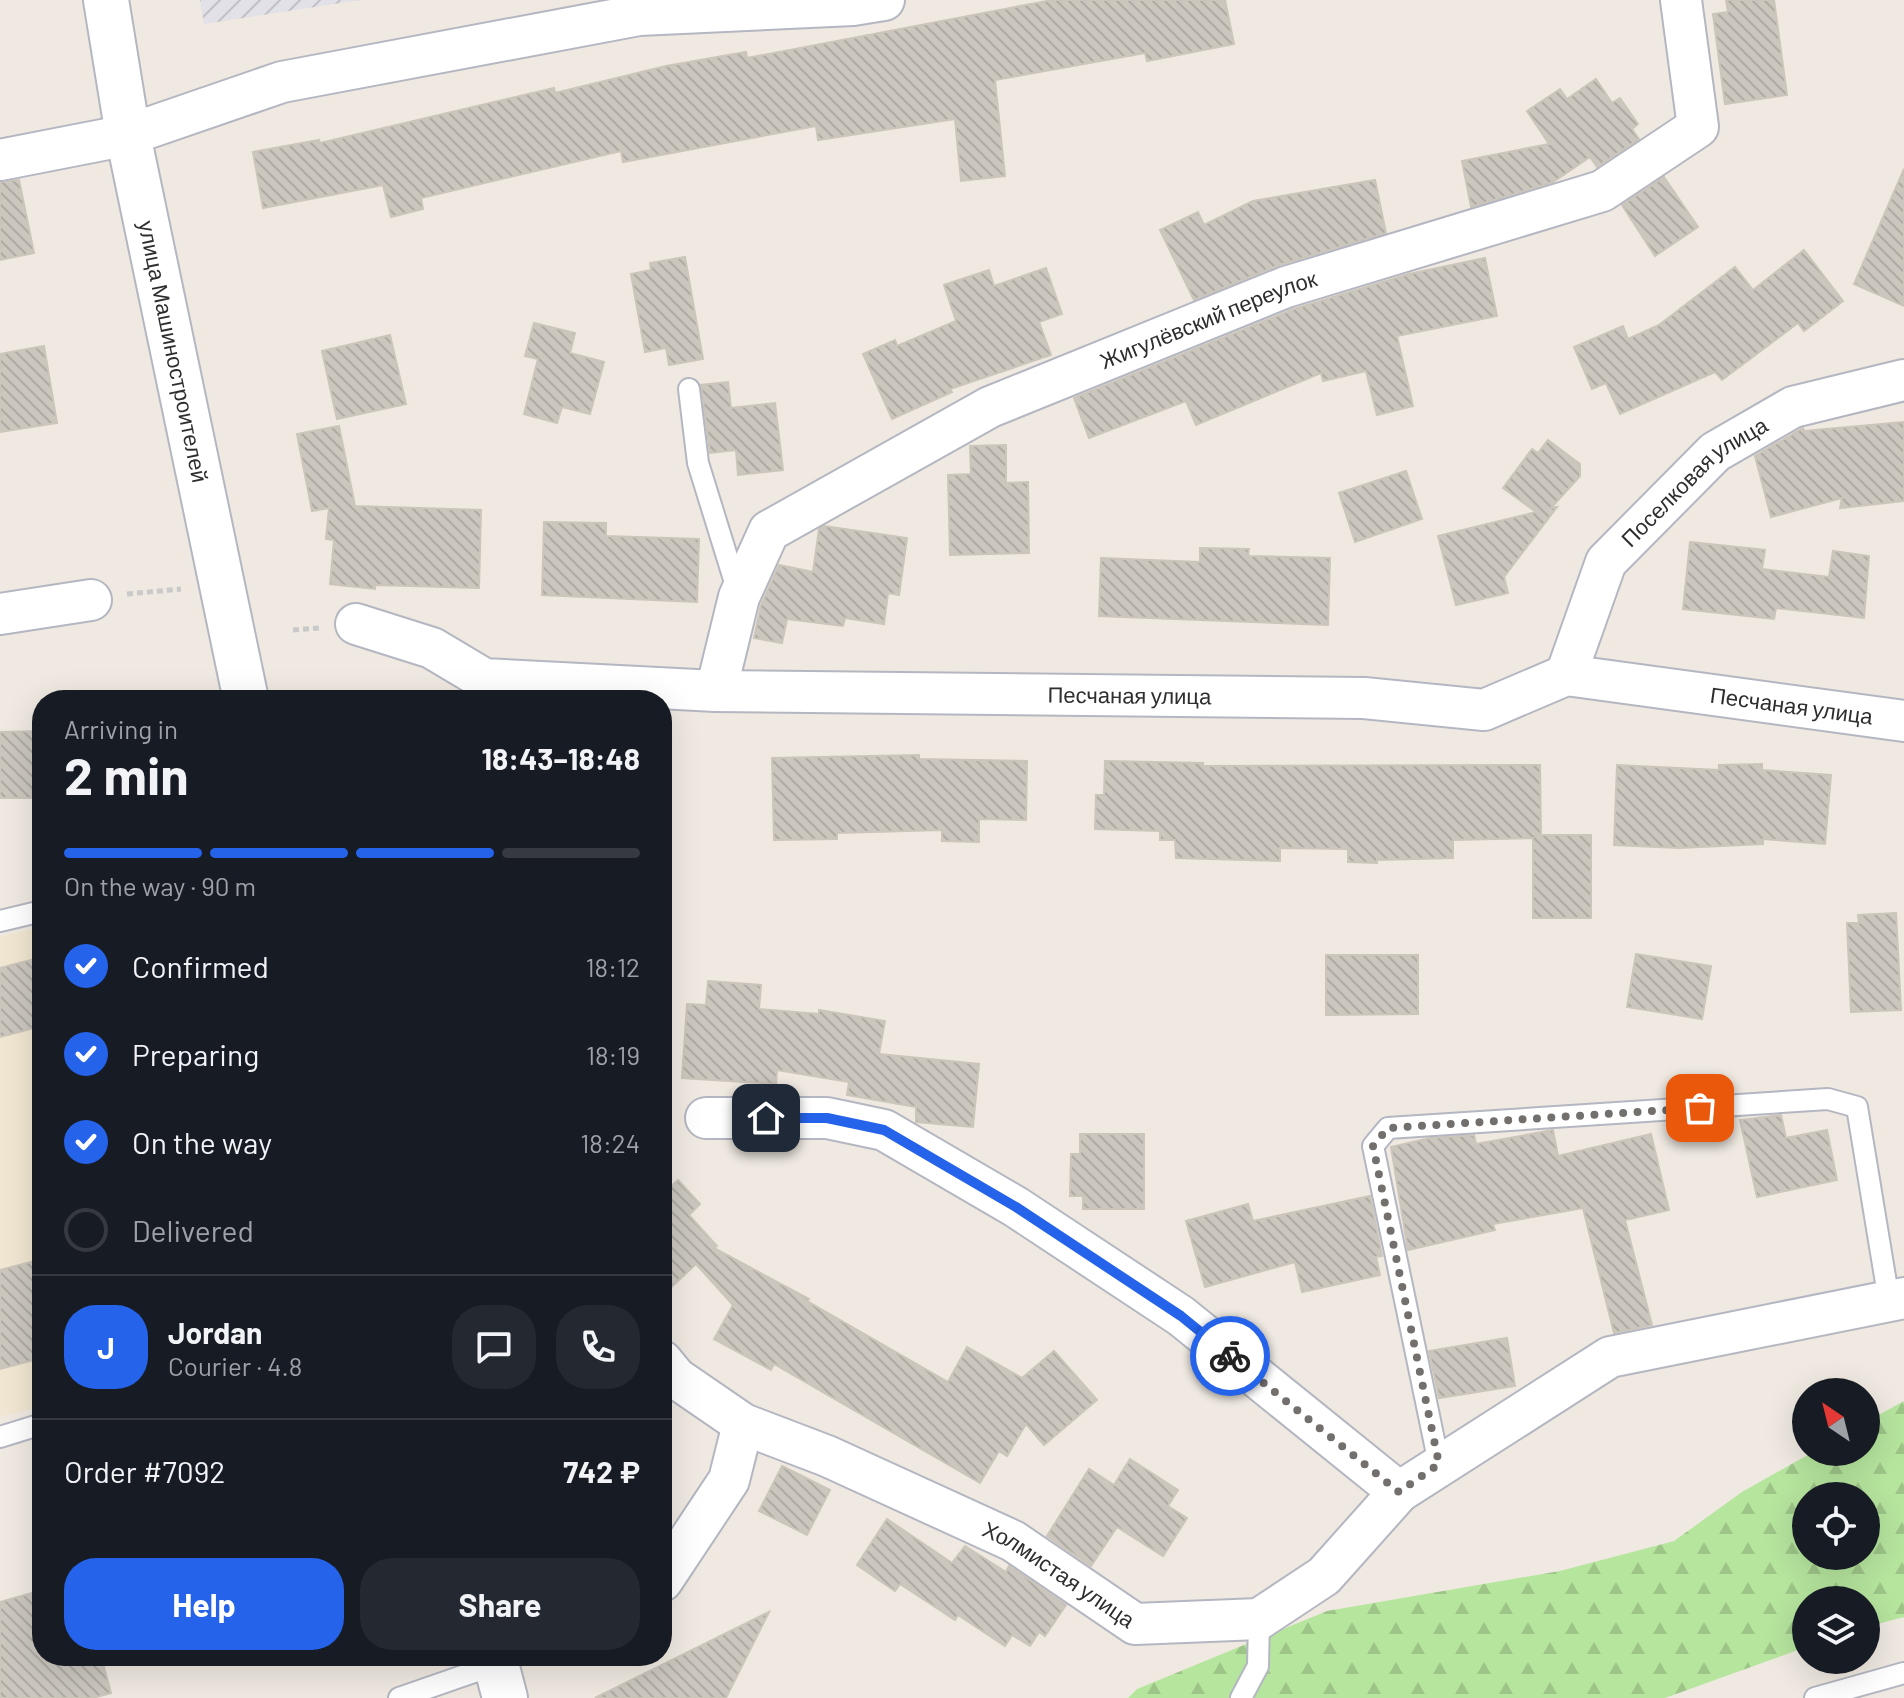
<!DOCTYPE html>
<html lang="en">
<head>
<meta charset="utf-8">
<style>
	body { margin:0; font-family:Barlow,sans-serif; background:#242831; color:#f1f3f6; height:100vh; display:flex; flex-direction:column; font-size:30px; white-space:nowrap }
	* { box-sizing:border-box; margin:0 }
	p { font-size:26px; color:#9ea1a6 }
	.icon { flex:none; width:44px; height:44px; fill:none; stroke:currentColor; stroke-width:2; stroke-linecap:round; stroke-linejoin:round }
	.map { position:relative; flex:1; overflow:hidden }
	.panel { position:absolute; left:32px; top:690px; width:640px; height:976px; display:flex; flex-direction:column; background:#171b24; border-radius:32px; box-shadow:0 8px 32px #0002 }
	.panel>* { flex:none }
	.needle { width:52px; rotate:325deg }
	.tools { position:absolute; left:1792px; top:1378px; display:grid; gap:16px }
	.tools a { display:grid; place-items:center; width:88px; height:88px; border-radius:50%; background:#171b24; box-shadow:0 8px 32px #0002; font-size:40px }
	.pin { position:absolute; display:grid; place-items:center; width:68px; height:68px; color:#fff; margin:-34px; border-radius:16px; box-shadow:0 4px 12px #0006 }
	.courier { position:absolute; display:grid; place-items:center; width:80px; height:80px; margin:-40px; border:6px solid #2563eb; border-radius:50%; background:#fff; color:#222; box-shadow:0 2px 10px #0007 }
	.overview em { font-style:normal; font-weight:700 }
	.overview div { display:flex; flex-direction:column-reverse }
	.overview { display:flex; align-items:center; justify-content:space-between; height:136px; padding:0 32px }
	h1 { font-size:52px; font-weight:700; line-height:60px }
	.bar { display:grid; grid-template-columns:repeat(4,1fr); gap:12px 8px; align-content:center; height:96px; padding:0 32px }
	.bar i { height:10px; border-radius:6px; background:#363941 }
	.bar .on { background:#2563eb }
	.bar p { grid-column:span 4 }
	.line { display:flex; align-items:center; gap:20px; padding:0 32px; border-top:2px solid #363941 }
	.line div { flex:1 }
	.round { display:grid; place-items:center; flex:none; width:84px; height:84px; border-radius:32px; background:#242831 }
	ol { padding:0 32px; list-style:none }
	li { display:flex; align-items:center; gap:24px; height:88px }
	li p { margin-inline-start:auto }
	li .icon { padding:8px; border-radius:50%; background:#2563eb; color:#fff; stroke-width:4 }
	li:last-child { color:#9ea1a6 }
	li i { width:44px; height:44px; border:4px solid #363941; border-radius:50% }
	.action { display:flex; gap:16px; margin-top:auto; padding:16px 32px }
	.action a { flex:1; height:92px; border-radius:32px; background:#2563eb; color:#fff; font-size:32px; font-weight:700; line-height:92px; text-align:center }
	.action a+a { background:#242831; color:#f1f3f6 }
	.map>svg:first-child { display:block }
	.industrial { fill:url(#industrial-furrows) }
	.education { fill:#f0e6d1 }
	.forest { fill:url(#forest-firs); fill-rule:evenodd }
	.building { fill:url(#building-back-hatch); stroke:#cbc5ba; stroke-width:2 }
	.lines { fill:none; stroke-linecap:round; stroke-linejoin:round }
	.lane-casing { stroke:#b4b7c1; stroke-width:24 }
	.street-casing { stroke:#b4b7c1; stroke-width:44 }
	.secondary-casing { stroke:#b4b7c1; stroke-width:48 }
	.path { stroke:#c9c9c9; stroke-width:5; stroke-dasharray:6 4; stroke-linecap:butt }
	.lane { stroke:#fff; stroke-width:20 }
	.street { stroke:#fff; stroke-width:40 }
	.secondary { stroke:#fff; stroke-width:44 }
	.done { stroke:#726f6d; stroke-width:8; stroke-dasharray:0 14.4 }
	.route { stroke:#2563eb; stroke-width:10 }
	.labels { text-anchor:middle; stroke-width:6; stroke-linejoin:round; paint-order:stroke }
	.street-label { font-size:22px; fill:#2e2e2e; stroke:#fff }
</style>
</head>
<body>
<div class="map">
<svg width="1904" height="1698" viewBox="0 0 1904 1698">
	<defs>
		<pattern id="industrial-furrows" width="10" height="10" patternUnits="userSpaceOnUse" patternTransform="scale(2)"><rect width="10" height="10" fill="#e3e1e8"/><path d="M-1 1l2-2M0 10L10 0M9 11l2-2" fill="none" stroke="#c3c1c7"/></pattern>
		<pattern id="forest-firs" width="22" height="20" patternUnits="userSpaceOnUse" patternTransform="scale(2)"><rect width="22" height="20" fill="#b6e59e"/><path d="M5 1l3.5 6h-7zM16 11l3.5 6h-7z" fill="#9dc588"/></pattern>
		<pattern id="building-back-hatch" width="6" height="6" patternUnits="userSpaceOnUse" patternTransform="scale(2)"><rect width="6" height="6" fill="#cbc7bf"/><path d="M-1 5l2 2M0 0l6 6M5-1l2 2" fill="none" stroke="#afaba4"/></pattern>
	</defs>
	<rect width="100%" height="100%" fill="#efe9e1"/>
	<!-- industrial -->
	<polygon class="industrial" points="200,0 361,0 204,24"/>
	<!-- education -->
	<polygon class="education" points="42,927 42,1406 0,1417 0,936"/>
	<!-- forest -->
	<path class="forest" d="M1904,1401V1617L1866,1627V1600H1806V1647L1665,1698H1128L1137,1689L1327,1611L1560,1571L1674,1541L1742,1492L1813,1452H1866V1422ZM1806,1496H1866V1556H1806Z"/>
	<!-- building -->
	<g class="building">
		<polygon points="1052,0 1225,0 1234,44 1147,61 1145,53 995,80 1005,176 961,181 955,119 818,140 816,126 623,162 621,151 421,198 423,209 391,217 383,185 263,208 253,152 319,140 320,143 554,88 555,93 666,66 746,52 747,58"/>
		<polygon points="1726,0 1774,0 1787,95 1725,104 1713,14 1728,12"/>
		<polygon points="1596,79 1612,103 1620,98 1638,124 1632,129 1639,139 1597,167 1590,157 1553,182 1471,207 1462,161 1549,144 1527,111 1560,89 1567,99"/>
		<polygon points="1904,169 1904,306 1854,284"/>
		<polygon points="1664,177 1698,227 1655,256 1622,205"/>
		<polygon points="19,180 34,253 0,260 0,182"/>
		<polygon points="1375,180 1386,233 1279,265 1194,300 1160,230 1198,212 1204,225 1253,201"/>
		<polygon points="1804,250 1843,301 1804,331 1798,323 1722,380 1715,372 1620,414 1606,383 1592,389 1574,347 1623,326 1628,339 1659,325 1735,267 1753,290"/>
		<polygon points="685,257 703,359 669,365 666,348 645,352 631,274 651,270 650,263"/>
		<polygon points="1485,258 1497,316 1397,336 1413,406 1377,415 1366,371 1323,381 1321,373 1196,425 1186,401 1089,438 1074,398 1294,309 1409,274"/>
		<polygon points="1046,268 1062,314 1039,322 1051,355 950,389 952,392 892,419 863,354 895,340 897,346 956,321 944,285 989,270 994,286"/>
		<polygon points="534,323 575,333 570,353 604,362 590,414 562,407 557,423 524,414 538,359 525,356"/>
		<polygon points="390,335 406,404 337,419 322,351"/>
		<polygon points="44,346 57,423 0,432 0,354"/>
		<polygon points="728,382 731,408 775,403 783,470 738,475 736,450 710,453 701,385"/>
		<polygon points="1904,422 1904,501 1840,508 1842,498 1771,517 1755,456 1803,428 1804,431"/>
		<polygon points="339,426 355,506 481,510 479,588 375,585 375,589 330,584 334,540 326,539 329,508 312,511 297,434"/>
		<polygon points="1548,440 1580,464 1580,476 1551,508 1557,507 1504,577 1508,593 1456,605 1438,536 1536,512 1503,488 1532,449 1538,453"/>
		<polygon points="1006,445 1006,483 1028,482 1029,553 950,555 948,475 971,474 970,446"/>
		<polygon points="1406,471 1422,519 1355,542 1339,493"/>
		<polygon points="544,522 606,523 606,536 699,539 697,602 542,595"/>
		<polygon points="824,526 907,538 899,595 888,593 884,624 845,618 843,626 787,619 782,643 754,638 761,605 779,565 813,572 819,529"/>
		<polygon points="1690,542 1765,550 1762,569 1829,577 1833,551 1869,556 1864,618 1776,608 1774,619 1683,609"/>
		<polygon points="1200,548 1249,549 1248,556 1330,558 1328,625 1099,616 1101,558 1200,562"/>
		<polygon points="42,731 42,798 0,798 0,732"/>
		<polygon points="919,755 919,759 1027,761 1026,820 979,819 979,842 942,841 942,830 837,833 837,839 774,840 772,758"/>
		<polygon points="1105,761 1203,763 1203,766 1540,765 1541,835 1591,835 1591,918 1533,918 1533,838 1453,840 1453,858 1377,860 1377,863 1348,862 1348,849 1280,848 1280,861 1176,858 1175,840 1160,840 1160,831 1095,829 1096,795 1104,795"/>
		<polygon points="1762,764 1762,770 1831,775 1825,844 1763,839 1763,844 1679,848 1614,845 1617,765 1719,770 1719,765"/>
		<polygon points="1896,913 1901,1010 1851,1012 1847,923 1859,923 1858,915"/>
		<polygon points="1636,954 1711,966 1702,1019 1627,1007"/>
		<polygon points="1326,955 1418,955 1418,1014 1326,1015"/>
		<polygon points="42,957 42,1026 0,1037 0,968"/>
		<polygon points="708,981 761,985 759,1009 819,1014 819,1010 885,1021 879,1054 979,1064 973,1127 916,1122 916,1107 847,1095 849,1082 777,1070 776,1084 682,1078 687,1004 706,1005"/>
		<polygon points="1781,1115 1786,1138 1827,1130 1837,1180 1757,1197 1740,1120"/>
		<polygon points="1553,1130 1558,1156 1651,1134 1669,1210 1625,1220 1652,1325 1614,1333 1583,1208 1493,1224 1495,1230 1408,1250 1391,1147 1430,1138 1474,1135 1476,1144"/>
		<polygon points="1080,1134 1144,1134 1144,1209 1083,1209 1083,1196 1070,1196 1071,1154 1080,1154"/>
		<polygon points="678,1180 700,1204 689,1215 717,1246 714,1248 809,1299 807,1301 948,1382 967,1347 1022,1378 1054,1351 1097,1400 1044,1445 1026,1424 1007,1456 999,1451 980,1483 774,1364 771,1370 714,1339 733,1305 696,1264 662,1296 662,1186 666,1191"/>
		<polygon points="1370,1196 1382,1256 1376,1257 1380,1275 1302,1292 1295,1262 1205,1287 1186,1221 1248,1204 1253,1221"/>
		<polygon points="42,1259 42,1358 0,1369 0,1270"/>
		<polygon points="1507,1338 1515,1386 1439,1398 1429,1351"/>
		<polygon points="1130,1459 1178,1490 1168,1506 1187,1518 1163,1556 1117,1527 1091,1566 1047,1536 1089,1469 1114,1485"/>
		<polygon points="782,1466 830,1490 807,1535 759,1511"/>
		<polygon points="887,1519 952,1563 965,1546 1006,1572 1009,1566 1066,1605 1045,1636 1039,1632 1030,1646 1012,1635 1005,1646 958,1615 955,1620 900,1584 895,1591 857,1565"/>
		<polygon points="42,1590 42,1656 101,1656 111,1693 93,1698 0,1698 0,1602"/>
		<polygon points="769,1612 726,1698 595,1698"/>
	</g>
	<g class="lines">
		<defs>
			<g id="lane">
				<polyline points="689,389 698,463 737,589"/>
				<polyline points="0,921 42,911"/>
				<polyline points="0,1437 42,1424"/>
				<polyline points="1439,1464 1373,1146 1388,1128 1828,1099 1857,1107 1889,1301"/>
				<polyline points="399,1698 497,1664"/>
				<polyline points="1241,1698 1258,1666 1259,1619"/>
				<polyline points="1815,1698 1904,1673"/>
			</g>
			<g id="street">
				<polyline points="0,160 128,135 282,82 639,15 853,5 884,0"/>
				<polyline points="0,614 91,600"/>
				<path id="s1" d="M356,624L432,648L484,679L716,691L1364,698L1484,710L1566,675L1904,721"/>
				<path id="s2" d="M1566,675L1606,562L1715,452L1793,407L1904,380"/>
				<path id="s3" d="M716,691L739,597L769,531L990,407L1286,287L1602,191L1698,127L1681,0"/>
				<polyline points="706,1118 827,1118 884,1130 1016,1207 1181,1316 1399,1492"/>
				<path id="s4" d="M662,1361L676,1378L743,1424L827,1456L1013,1541L1135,1624L1259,1619L1324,1576L1399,1492L1610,1357L1904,1298"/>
				<polyline points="662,1581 729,1480 743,1424"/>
			</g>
			<g id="secondary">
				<path id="s5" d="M106,0L128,135L246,700"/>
				<polyline points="494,1656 505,1698"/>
			</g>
		</defs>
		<!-- lane casing -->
		<use href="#lane" class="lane-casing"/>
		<!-- street casing -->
		<use href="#street" class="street-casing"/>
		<!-- secondary casing -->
		<use href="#secondary" class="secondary-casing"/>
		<!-- path -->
		<g class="path">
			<polyline points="127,594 181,589"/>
			<polyline points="293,630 319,628"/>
		</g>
		<!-- lane -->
		<use href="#lane" class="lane"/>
		<!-- street -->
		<use href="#street" class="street"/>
		<!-- secondary -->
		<use href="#secondary" class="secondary"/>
	</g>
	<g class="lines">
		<!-- done -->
		<polyline class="done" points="1230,1356 1399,1492 1439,1464 1373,1146 1388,1128 1700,1108"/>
		<!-- route -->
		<polyline class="route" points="766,1118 827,1118 884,1130 1016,1207 1181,1316 1230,1356"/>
	</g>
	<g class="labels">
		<!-- street labels -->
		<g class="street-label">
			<text dy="8" stroke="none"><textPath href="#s3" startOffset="658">Жигулёвский переулок</textPath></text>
			<text dy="8" stroke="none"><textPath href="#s5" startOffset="358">улица Машиностроителей</textPath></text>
			<text dy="8" stroke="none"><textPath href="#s2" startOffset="240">Поселковая улица</textPath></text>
			<text dy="8" stroke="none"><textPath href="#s1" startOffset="786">Песчаная улица</textPath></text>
			<text dy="8" stroke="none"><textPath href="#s1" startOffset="1458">Песчаная улица</textPath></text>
			<text dy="8" stroke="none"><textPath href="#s4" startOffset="454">Холмистая улица</textPath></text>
		</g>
	</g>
</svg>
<div class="tools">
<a><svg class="needle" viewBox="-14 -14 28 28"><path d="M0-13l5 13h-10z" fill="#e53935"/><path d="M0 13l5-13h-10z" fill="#9ea1a6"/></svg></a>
<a><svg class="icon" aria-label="locate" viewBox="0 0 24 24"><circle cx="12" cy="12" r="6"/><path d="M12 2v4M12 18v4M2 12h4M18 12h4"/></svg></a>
<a><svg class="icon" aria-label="layers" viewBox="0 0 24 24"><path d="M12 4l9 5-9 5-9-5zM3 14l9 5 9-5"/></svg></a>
</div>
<div class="pin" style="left:1700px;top:1108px;background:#ea580c"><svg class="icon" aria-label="bag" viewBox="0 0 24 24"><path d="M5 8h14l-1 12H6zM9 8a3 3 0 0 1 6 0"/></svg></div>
<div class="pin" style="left:766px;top:1118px;background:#1f2937"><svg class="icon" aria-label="home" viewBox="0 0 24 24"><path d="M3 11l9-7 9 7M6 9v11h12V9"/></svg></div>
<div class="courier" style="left:1230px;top:1356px"><svg class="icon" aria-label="bike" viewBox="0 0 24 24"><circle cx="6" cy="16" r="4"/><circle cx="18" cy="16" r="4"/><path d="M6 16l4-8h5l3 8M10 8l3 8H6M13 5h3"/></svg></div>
<section class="panel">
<div class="overview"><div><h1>2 min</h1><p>Arriving in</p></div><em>18:43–18:48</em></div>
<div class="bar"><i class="on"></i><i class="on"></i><i class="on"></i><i></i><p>On the way · 90 m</p></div>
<ol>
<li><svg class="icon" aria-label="check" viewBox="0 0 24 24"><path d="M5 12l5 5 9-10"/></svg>Confirmed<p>18:12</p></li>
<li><svg class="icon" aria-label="check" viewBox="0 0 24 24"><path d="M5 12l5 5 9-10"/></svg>Preparing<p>18:19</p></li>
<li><svg class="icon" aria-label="check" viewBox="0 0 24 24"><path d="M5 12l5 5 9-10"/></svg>On the way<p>18:24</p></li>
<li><i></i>Delivered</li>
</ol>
<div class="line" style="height:144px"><b class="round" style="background:#2563eb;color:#fff">J</b><div><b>Jordan</b><p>Courier · 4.8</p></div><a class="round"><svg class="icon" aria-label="chat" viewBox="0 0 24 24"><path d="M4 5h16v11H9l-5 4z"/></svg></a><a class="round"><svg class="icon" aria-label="phone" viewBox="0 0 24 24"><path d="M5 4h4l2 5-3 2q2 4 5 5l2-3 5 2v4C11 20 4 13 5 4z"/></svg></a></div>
<div class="line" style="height:104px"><div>Order #7092</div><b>742 ₽</b></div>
<div class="action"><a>Help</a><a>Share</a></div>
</section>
</div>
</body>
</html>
